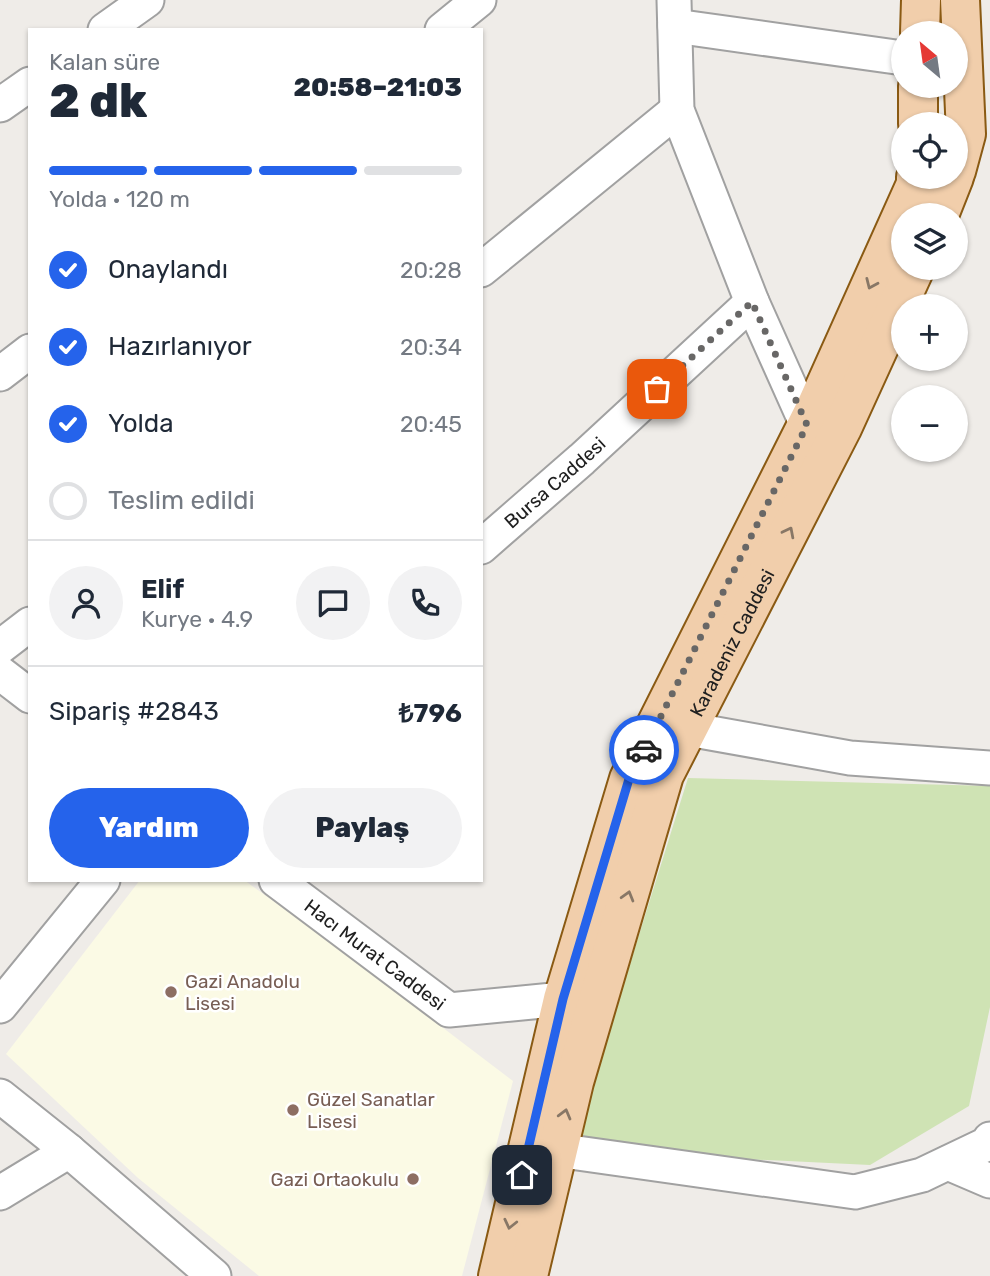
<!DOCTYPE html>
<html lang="tr">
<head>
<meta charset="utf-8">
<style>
	body { margin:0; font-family:Rubik,sans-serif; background:#f2f2f3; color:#1f2937; height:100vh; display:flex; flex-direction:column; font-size:26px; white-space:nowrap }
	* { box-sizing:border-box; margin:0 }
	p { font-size:23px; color:#747a83 }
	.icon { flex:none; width:38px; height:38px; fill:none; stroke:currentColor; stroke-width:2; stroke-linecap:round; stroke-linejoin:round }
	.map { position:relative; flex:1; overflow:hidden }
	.details { position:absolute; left:28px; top:28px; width:455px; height:854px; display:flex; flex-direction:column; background:#fff; border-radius:0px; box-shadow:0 2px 5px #0004 }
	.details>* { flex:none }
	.needle { width:46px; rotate:331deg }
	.tools { position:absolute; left:891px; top:21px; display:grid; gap:14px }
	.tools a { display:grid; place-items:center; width:77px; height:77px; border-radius:50%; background:#fff; box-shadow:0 2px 5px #0004; font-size:35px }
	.pin { position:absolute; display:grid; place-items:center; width:60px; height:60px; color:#fff; margin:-30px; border-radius:14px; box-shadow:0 4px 10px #0006 }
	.courier { position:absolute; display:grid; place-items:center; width:70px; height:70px; margin:-35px; border:5px solid #2563eb; border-radius:50%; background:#fff; color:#222; box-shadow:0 2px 9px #0007 }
	.head em { font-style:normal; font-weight:800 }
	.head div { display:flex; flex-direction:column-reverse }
	.head { display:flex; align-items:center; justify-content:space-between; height:119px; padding:0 21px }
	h1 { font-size:46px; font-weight:800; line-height:52px }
	.bar { display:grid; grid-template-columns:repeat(4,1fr); gap:10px 7px; align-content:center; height:84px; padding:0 21px }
	.bar i { height:9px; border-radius:5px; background:#e0e1e3 }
	.bar .on { background:#2563eb }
	.bar p { grid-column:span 4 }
	.line { display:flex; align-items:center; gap:18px; padding:0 21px; border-top:2px solid #e0e1e3 }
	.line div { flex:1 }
	.round { display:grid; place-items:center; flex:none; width:74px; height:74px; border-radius:37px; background:#f2f2f3 }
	ol { padding:0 21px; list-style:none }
	li { display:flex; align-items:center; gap:21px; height:77px }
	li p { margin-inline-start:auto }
	li .icon { padding:7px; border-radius:50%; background:#2563eb; color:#fff; stroke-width:4 }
	li:last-child { color:#747a83 }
	li i { width:38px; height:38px; border:4px solid #e0e1e3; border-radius:50% }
	.action { display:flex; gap:14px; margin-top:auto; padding:14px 21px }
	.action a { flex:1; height:80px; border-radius:42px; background:#2563eb; color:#fff; font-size:28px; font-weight:800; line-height:80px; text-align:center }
	.action a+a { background:#f2f2f3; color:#1f2937 }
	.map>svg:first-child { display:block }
	.education { fill:#fbfae5 }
	.grass { fill:#cfe3b4 }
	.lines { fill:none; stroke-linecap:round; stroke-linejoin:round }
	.minor-casing { stroke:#a1a1a1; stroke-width:37 }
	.major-casing { stroke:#8a5a13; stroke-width:42 }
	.minor { stroke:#fff; stroke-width:33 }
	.major { stroke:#f1ceab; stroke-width:38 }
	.oneway { stroke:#876 }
	.done { stroke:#686766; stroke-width:7; stroke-dasharray:0 12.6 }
	.route { stroke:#2563eb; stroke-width:9 }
	.education-dot { fill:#8d6e63; stroke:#fff; stroke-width:2.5 }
	.labels { text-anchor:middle; stroke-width:5; stroke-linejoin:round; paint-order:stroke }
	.street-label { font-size:19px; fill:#202020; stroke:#fff }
	.education-label { font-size:19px; fill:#785e54; stroke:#fff; text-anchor:start }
</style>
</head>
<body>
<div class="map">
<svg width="990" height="1276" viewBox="0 0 990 1276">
	<rect width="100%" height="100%" fill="#efece8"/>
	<!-- education -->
	<polygon class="education" points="140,880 244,880 330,942 513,1081 462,1276 259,1276 138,1178 6,1054"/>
	<!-- grass -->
	<polygon class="grass" points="688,778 990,786 990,1007 969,1106 870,1165 703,1157 576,1137"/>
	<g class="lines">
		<defs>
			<g id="minor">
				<polyline points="674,0 677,110 752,302 807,425"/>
				<polyline points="675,26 903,58"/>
				<polyline points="105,30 147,0"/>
				<polyline points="442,30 479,0"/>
				<polyline points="0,105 30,84"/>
				<polyline points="481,270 677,110"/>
				<polyline points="0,374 30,351"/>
				<path id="s1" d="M481,547L582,459L752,302"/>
				<polyline points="0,647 30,624"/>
				<polyline points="0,673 30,696"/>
				<polyline points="688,729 850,758 990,768"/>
				<path id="s2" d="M276,880L449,1010L563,999"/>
				<polyline points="0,1006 103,880"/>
				<polyline points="0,1096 69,1151 214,1276"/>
				<polyline points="556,1150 855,1192 922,1175 987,1144 990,1139"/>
				<polyline points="948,1163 990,1181"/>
				<polyline points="0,1193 69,1151"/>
			</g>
			<g id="major">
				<polyline points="920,33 921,0"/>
				<polyline points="918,124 918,86"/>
				<polyline points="956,171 966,134 960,0"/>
				<polyline points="939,215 954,177"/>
				<polyline points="498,1276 563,999 629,779 815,409 916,184 916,177"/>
				<path id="s3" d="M528,1276L574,1082L664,775L842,428L915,268"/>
			</g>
		</defs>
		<!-- minor casing -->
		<use href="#minor" class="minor-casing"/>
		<!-- major casing -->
		<use href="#major" class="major-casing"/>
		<!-- minor -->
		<use href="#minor" class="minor"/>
		<!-- major -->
		<use href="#major" class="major"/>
	</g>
	<!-- one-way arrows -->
	<defs><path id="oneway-chevron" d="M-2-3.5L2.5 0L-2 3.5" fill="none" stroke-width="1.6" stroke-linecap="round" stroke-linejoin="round" transform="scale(1.75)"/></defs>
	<g class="oneway">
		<use href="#oneway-chevron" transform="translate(871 284) rotate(114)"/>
		<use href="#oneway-chevron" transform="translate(789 532) rotate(-63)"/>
		<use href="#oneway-chevron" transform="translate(628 896) rotate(-74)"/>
		<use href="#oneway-chevron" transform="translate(565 1114) rotate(-75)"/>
		<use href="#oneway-chevron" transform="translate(510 1224) rotate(103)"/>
	</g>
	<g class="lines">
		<!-- done -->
		<polyline class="done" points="644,750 807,425 752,302 657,389"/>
		<!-- route -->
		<polyline class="route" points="522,1175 563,999 629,779 644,750"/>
	</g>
	<!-- markers -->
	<g class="education-dot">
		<circle cx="171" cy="992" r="7"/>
		<circle cx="293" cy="1110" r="7"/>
		<circle cx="413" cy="1179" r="7"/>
	</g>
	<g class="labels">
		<!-- street labels -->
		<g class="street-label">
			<text dy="7" stroke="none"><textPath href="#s1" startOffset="98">Bursa Caddesi</textPath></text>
			<text dy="7" stroke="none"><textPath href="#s3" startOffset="668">Karadeniz Caddesi</textPath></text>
			<text dy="7" stroke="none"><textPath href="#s2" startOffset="124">Hacı Murat Caddesi</textPath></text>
		</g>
		<!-- education labels -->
		<g class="education-label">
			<text x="185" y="988">Gazi Anadolu<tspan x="185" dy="22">Lisesi</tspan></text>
			<text x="307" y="1106">Güzel Sanatlar<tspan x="307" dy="22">Lisesi</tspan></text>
			<text x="399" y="1186" text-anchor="end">Gazi Ortaokulu</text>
		</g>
	</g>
</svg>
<div class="tools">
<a><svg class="needle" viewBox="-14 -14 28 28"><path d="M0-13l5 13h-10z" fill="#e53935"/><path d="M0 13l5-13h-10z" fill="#747a83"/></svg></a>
<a><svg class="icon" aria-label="locate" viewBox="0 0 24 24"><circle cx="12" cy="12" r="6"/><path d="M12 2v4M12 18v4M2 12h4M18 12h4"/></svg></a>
<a><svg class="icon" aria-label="layers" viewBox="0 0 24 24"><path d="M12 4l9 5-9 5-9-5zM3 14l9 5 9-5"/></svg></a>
<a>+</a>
<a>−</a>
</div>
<div class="pin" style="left:657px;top:389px;background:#ea580c"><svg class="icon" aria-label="bag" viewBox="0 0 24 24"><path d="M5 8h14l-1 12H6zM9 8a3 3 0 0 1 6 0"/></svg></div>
<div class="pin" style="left:522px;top:1175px;background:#1f2937"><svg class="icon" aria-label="home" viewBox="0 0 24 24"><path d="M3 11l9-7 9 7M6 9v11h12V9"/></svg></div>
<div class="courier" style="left:644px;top:750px"><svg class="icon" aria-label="car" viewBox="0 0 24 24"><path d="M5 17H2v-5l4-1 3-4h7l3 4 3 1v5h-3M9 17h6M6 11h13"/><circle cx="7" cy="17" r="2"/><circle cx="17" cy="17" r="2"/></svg></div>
<section class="details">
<div class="head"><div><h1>2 dk</h1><p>Kalan süre</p></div><em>20:58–21:03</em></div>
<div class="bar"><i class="on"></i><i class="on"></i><i class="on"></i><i></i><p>Yolda · 120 m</p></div>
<ol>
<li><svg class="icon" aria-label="check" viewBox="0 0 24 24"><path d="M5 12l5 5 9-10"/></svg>Onaylandı<p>20:28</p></li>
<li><svg class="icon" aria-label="check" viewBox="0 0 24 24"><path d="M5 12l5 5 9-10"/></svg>Hazırlanıyor<p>20:34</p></li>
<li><svg class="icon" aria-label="check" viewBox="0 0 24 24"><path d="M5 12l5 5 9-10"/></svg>Yolda<p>20:45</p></li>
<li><i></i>Teslim edildi</li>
</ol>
<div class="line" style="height:126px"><a class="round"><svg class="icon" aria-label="person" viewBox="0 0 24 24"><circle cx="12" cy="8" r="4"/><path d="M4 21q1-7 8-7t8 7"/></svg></a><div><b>Elif</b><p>Kurye · 4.9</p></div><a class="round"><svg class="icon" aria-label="chat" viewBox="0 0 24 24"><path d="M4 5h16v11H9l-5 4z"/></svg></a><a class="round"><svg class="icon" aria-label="phone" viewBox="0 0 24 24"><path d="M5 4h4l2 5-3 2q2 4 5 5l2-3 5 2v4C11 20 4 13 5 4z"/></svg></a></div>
<div class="line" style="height:91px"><div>Sipariş #2843</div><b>₺796</b></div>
<div class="action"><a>Yardım</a><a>Paylaş</a></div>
</section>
</div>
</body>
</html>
